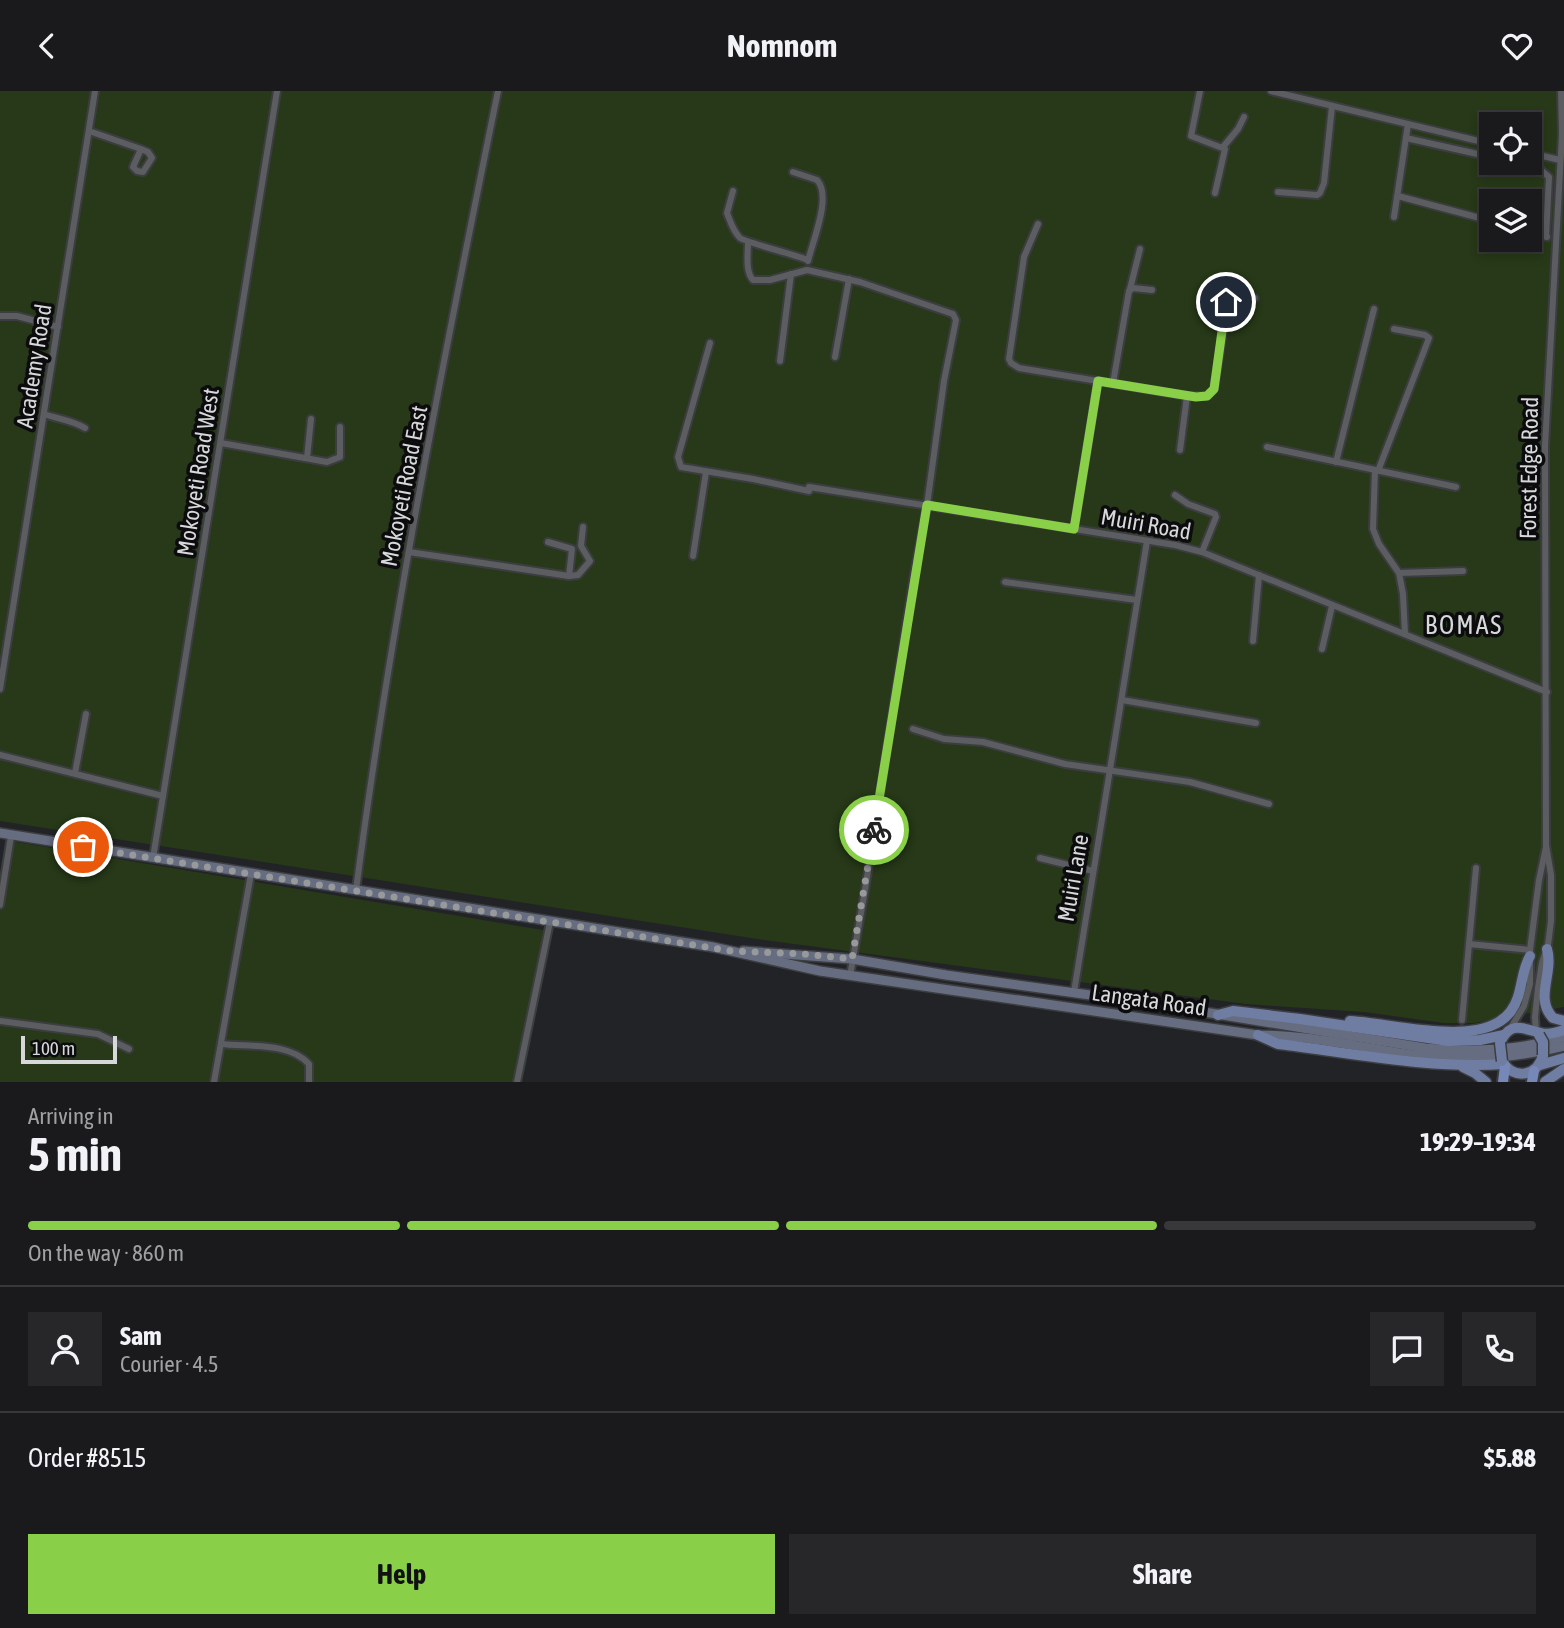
<!DOCTYPE html>
<html lang="en">
<head>
<meta charset="utf-8">
<style>
	body { margin:0; font-family:"Asap Condensed",sans-serif; background:#272729; color:#f1f3f6; height:100vh; display:flex; flex-direction:column; font-size:26px; white-space:nowrap }
	* { box-sizing:border-box; margin:0 }
	p { font-size:23px; color:#9fa1a3 }
	.icon { flex:none; width:38px; height:38px; fill:none; stroke:currentColor; stroke-width:2; stroke-linecap:round; stroke-linejoin:round }
	.map { position:relative; height:991px; overflow:hidden }
	.panel { display:flex; flex-direction:column; background:#1a1a1c; flex:1 }
	.panel>* { flex:none }
	.controls { position:absolute; left:1479px; top:21px; display:grid; gap:14px }
	.controls a { display:grid; place-items:center; width:63px; height:63px; border-radius:0px; background:#1a1a1c; box-shadow:0 4px 10px #0003,0 0 0 2px #38383b; font-size:35px }
	.scale { position:absolute; left:21px; bottom:18px; width:96px; box-sizing:border-box; padding-left:7px; border:4px solid #d7d8da; border-top:0; font-size:19px; line-height:24px; white-space:nowrap; color:#d7d8da; -webkit-text-stroke:5px #0c0c0e; paint-order:stroke }
	.pin { position:absolute; display:grid; place-items:center; width:60px; height:60px; color:#fff; margin:-30px; border:4px solid #fff; border-radius:50%; box-shadow:0 2px 7px #0007 }
	.courier { position:absolute; display:grid; place-items:center; width:70px; height:70px; margin:-35px; border:5px solid #89cf48; border-radius:50%; background:#fff; color:#222; box-shadow:0 2px 9px #0007 }
	.head em { font-style:normal; font-weight:700 }
	.head div { display:flex; flex-direction:column-reverse }
	.head { display:flex; align-items:center; justify-content:space-between; height:119px; padding:0 28px }
	h1 { font-size:46px; font-weight:700; line-height:52px }
	.bar { display:grid; grid-template-columns:repeat(4,1fr); gap:10px 7px; align-content:center; height:84px; padding:0 28px }
	.bar i { height:9px; border-radius:5px; background:#38383b }
	.bar .current { background:#89cf48 }
	.bar p { grid-column:span 4 }
	.line { display:flex; align-items:center; gap:18px; padding:0 28px; border-top:2px solid #38383b }
	.line div { flex:1 }
	.round { display:grid; place-items:center; flex:none; width:74px; height:74px; border-radius:0px; background:#272729 }
	.action { display:flex; gap:14px; margin-top:auto; padding:14px 28px }
	.action a { flex:1; height:80px; border-radius:0px; background:#89cf48; color:#111; font-size:28px; font-weight:700; line-height:80px; text-align:center }
	.action a+a { background:#272729; color:#f1f3f6 }
	header { display:flex; justify-content:space-between; align-items:center; height:91px; padding:0 28px; background:#1a1a1c; font-size:32px; font-weight:700 }
	.map>svg:first-child { display:block }
	.green { fill:#273918; fill-rule:evenodd }
	.lines { fill:none; stroke-linecap:round; stroke-linejoin:round }
	.minor-casing { stroke:#3c3d40; stroke-width:10 }
	.secondary-casing { stroke:#3c3d40; stroke-width:12 }
	.primary-casing { stroke:#3c3d40; stroke-width:13 }
	.trunk-casing { stroke:#3c3d40; stroke-width:14 }
	.minor { stroke:#5c5d61; stroke-width:6 }
	.secondary { stroke:#666d81; stroke-width:9 }
	.primary { stroke:#6f7da2; stroke-width:10 }
	.trunk { stroke:#7688b8; stroke-width:10 }
	.primary-bridge-casing { stroke:#3c3d40; stroke-width:13; stroke-linecap:butt }
	.primary-bridge { stroke:#6f7da2; stroke-width:10 }
	.done { stroke:#98999b; stroke-width:7; stroke-dasharray:0 12.6 }
	.route { stroke:#89cf48; stroke-width:9 }
	.labels { text-anchor:middle; stroke-width:7; stroke-linejoin:round; paint-order:stroke }
	.street-label { font-size:23px; fill:#d7d8da; stroke:#0c0c0e }
	.quarter-label { font-size:26px; letter-spacing:2px; fill:#d7d8da; stroke:#0c0c0e }
</style>
</head>
<body>
<header><svg class="icon" aria-label="back" viewBox="0 0 24 24"><path d="M15 5l-7 7 7 7"/></svg>Nomnom<svg class="icon" aria-label="heart" viewBox="0 0 24 24"><path d="M12 20l-8-8c-3-5 5-10 8-4 3-6 11-1 8 4z"/></svg></header>
<div class="map">
<svg width="1564" height="991" viewBox="0 0 1564 991">
	<rect width="100%" height="100%" fill="#222326"/>
	<!-- green -->
	<g class="green">
		<path d="M0,0H1564V916L1474,932H1444L1364,921L1246,913L764,849L0,730ZM1491,33H1530V72H1491ZM1491,110H1530V149H1491Z"/>
		<polygon points="10,750 543,839 520,991 0,991 0,814"/>
	</g>
	<g class="lines">
		<defs>
			<g id="minor">
				<polyline points="1200,0 1191,45 1225,58 1215,102"/>
				<polyline points="1271,0 1491,53"/>
				<polyline points="89,40 141,58 148,61 152,67 143,81 137,80 133,76 141,58"/>
				<polyline points="1406,47 1491,66"/>
				<polyline points="1223,56 1238,38 1244,26"/>
				<polyline points="1530,62 1560,69"/>
				<polyline points="1516,72 1540,78 1549,86 1546,145"/>
				<path d="M793,81L817,89C832,105 813,149 808,170"/>
				<path d="M733,100L727,122C730,130 733,140 740,147C745,151 796,164 808,169"/>
				<polyline points="1278,101 1317,104 1320,102 1324,92 1332,15"/>
				<polyline points="1398,105 1491,130"/>
				<polyline points="1394,126 1408,33"/>
				<polyline points="1038,133 1024,166 1009,268 1011,272 1019,277 1098,290 1074,438"/>
				<polyline points="1530,141 1547,146"/>
				<path d="M748,151C748,163 745,180 753,189H770L807,179L860,191L953,223L956,229L944,290L927,414L914,484L865,799L850,885"/>
				<polyline points="1130,198 1140,158"/>
				<polyline points="0,225 17,225 58,236"/>
				<polyline points="710,252 678,366 681,376 753,388 809,400 809,396 1175,454 1202,461 1547,601"/>
				<polyline points="835,266 849,188"/>
				<polyline points="780,270 791,183"/>
				<polyline points="1098,290 1187,305 1207,305 1214,298 1228,208 1232,205 1255,207"/>
				<polyline points="1113,292 1129,200 1133,197 1152,199"/>
				<path d="M44,323C58,328 72,329 85,337"/>
				<polyline points="221,352 327,371 340,366 340,336"/>
				<polyline points="1267,356 1456,396"/>
				<polyline points="1180,359 1187,305"/>
				<polyline points="307,367 311,328"/>
				<polyline points="1336,371 1374,218"/>
				<polyline points="1375,379 1373,438 1379,453 1399,482 1403,503 1405,543"/>
				<polyline points="1378,380 1429,247 1425,244 1394,238"/>
				<polyline points="1175,404 1188,413 1215,423 1216,426 1202,461"/>
				<polyline points="548,451 572,458 569,485"/>
				<polyline points="409,461 569,485 578,484 590,470 581,455 583,436"/>
				<polyline points="693,465 706,381"/>
				<polyline points="1399,482 1463,480"/>
				<polyline points="1005,491 1137,509"/>
				<polyline points="1253,550 1259,484"/>
				<polyline points="1322,558 1332,515"/>
				<polyline points="0,598 95,0"/>
				<polyline points="1122,609 1256,632"/>
				<polyline points="913,638 944,648 983,651 1065,673 1190,691 1269,713"/>
				<polyline points="0,664 163,705"/>
				<polyline points="75,682 86,623"/>
				<polyline points="153,767 277,0"/>
				<polyline points="1040,767 1093,780"/>
				<path d="M356,799C391,531 444,265 498,0"/>
				<polyline points="0,814 11,745"/>
				<polyline points="1469,853 1476,777"/>
				<polyline points="1074,901 1147,450"/>
				<polyline points="1462,929 1469,853 1530,859"/>
				<polyline points="0,930 98,943 129,958"/>
				<polyline points="1510,938 1524,915 1530,893 1530,859 1539,789 1546,756"/>
				<polyline points="1536,940 1535,926 1538,897 1542,872 1548,854 1551,830 1551,784 1546,754 1545,355 1562,43 1561,0"/>
				<path d="M221,953C249,956 289,951 309,973V991"/>
				<polyline points="214,991 251,783"/>
				<polyline points="517,991 550,831"/>
			</g>
			<g id="secondary">
				<path d="M0,742L713,856L820,880L1258,944C1311,944 1362,957 1414,964C1465,970 1514,968 1564,955"/>
				<path d="M743,860L852,868L946,884L1155,913L1425,957C1473,961 1518,960 1564,946"/>
			</g>
			<g id="primary">
				<path d="M1547,858C1554,882 1534,907 1553,927L1564,930"/>
				<polyline points="1218,924 1233,920 1300,928 1448,950 1480,949 1504,944"/>
				<path d="M1350,930C1392,932 1483,959 1511,920C1523,904 1520,882 1530,865"/>
				<path d="M1258,944L1278,953C1353,962 1428,978 1504,973"/>
				<path d="M1502,948C1512,929 1526,939 1541,942C1549,944 1556,942 1564,939"/>
				<path d="M1502,970C1514,990 1538,985 1543,964"/>
				<polyline points="1540,974 1564,967"/>
				<polyline points="1463,976 1475,982 1486,991"/>
				<polyline points="1545,991 1564,978"/>
			</g>
			<g id="trunk">
				<polyline points="1503,991 1505,975"/>
				<polyline points="1532,991 1534,980"/>
			</g>
		</defs>
		<!-- minor casing -->
		<use href="#minor" class="minor-casing"/>
		<!-- secondary casing -->
		<use href="#secondary" class="secondary-casing"/>
		<!-- primary casing -->
		<use href="#primary" class="primary-casing"/>
		<!-- trunk casing -->
		<use href="#trunk" class="trunk-casing"/>
		<!-- minor -->
		<use href="#minor" class="minor"/>
		<!-- secondary -->
		<use href="#secondary" class="secondary"/>
		<!-- primary -->
		<use href="#primary" class="primary"/>
		<!-- trunk -->
		<use href="#trunk" class="trunk"/>
		<defs>
			<g id="primary-bridge">
				<polyline points="1539,944 1543,951 1543,964"/>
				<polyline points="1500,952 1502,970"/>
			</g>
		</defs>
		<!-- primary-bridge casing -->
		<use href="#primary-bridge" class="primary-bridge-casing"/>
		<!-- primary-bridge -->
		<use href="#primary-bridge" class="primary-bridge"/>
	</g>
	<g class="lines">
		<!-- done -->
		<polyline class="done" points="83,756 731,860 803,863 852,868 874,739"/>
		<!-- route -->
		<polyline class="route" points="874,739 927,414 1074,438 1098,290 1196,306 1207,305 1214,298 1226,211"/>
	</g>
	<g class="labels">
		<!-- street labels -->
		<g class="street-label">
			<text transform="translate(34 275) rotate(-81)" y="8">Academy Road</text>
			<text transform="translate(1529 377) rotate(-89)" y="8">Forest Edge Road</text>
			<text transform="translate(198 381) rotate(-81)" y="8">Mokoyeti Road West</text>
			<text transform="translate(404 395) rotate(-79)" y="8">Mokoyeti Road East</text>
			<text transform="translate(1146 433) rotate(10)" y="8">Muiri Road</text>
			<text transform="translate(1073 787) rotate(-80)" y="8">Muiri Lane</text>
			<text transform="translate(1149 909) rotate(8)" y="8">Langata Road</text>
		</g>
		<!-- quarter labels -->
		<g class="quarter-label">
			<text x="1464" y="543">BOMAS</text>
		</g>
	</g>
</svg>
<div class="controls">
<a><svg class="icon" aria-label="locate" viewBox="0 0 24 24"><circle cx="12" cy="12" r="6"/><path d="M12 2v4M12 18v4M2 12h4M18 12h4"/></svg></a>
<a><svg class="icon" aria-label="layers" viewBox="0 0 24 24"><path d="M12 4l9 5-9 5-9-5zM3 14l9 5 9-5"/></svg></a>
</div>
<div class="scale">100 m</div>
<div class="pin" style="left:83px;top:756px;background:#ea580c"><svg class="icon" aria-label="bag" viewBox="0 0 24 24"><path d="M5 8h14l-1 12H6zM9 8a3 3 0 0 1 6 0"/></svg></div>
<div class="pin" style="left:1226px;top:211px;background:#1f2937"><svg class="icon" aria-label="home" viewBox="0 0 24 24"><path d="M3 11l9-7 9 7M6 9v11h12V9"/></svg></div>
<div class="courier" style="left:874px;top:739px"><svg class="icon" aria-label="bike" viewBox="0 0 24 24"><circle cx="6" cy="16" r="4"/><circle cx="18" cy="16" r="4"/><path d="M6 16l4-8h5l3 8M10 8l3 8H6M13 5h3"/></svg></div>
</div>
<section class="panel">
<div class="head"><div><h1>5 min</h1><p>Arriving in</p></div><em>19:29–19:34</em></div>
<div class="bar"><i class="current"></i><i class="current"></i><i class="current"></i><i></i><p>On the way · 860 m</p></div>
<div class="line" style="height:126px"><a class="round"><svg class="icon" aria-label="person" viewBox="0 0 24 24"><circle cx="12" cy="8" r="4"/><path d="M4 21q1-7 8-7t8 7"/></svg></a><div><b>Sam</b><p>Courier · 4.5</p></div><a class="round"><svg class="icon" aria-label="chat" viewBox="0 0 24 24"><path d="M4 5h16v11H9l-5 4z"/></svg></a><a class="round"><svg class="icon" aria-label="phone" viewBox="0 0 24 24"><path d="M5 4h4l2 5-3 2q2 4 5 5l2-3 5 2v4C11 20 4 13 5 4z"/></svg></a></div>
<div class="line" style="height:91px"><div>Order #8515</div><b>$5.88</b></div>
<div class="action"><a>Help</a><a>Share</a></div>
</section>
</body>
</html>
